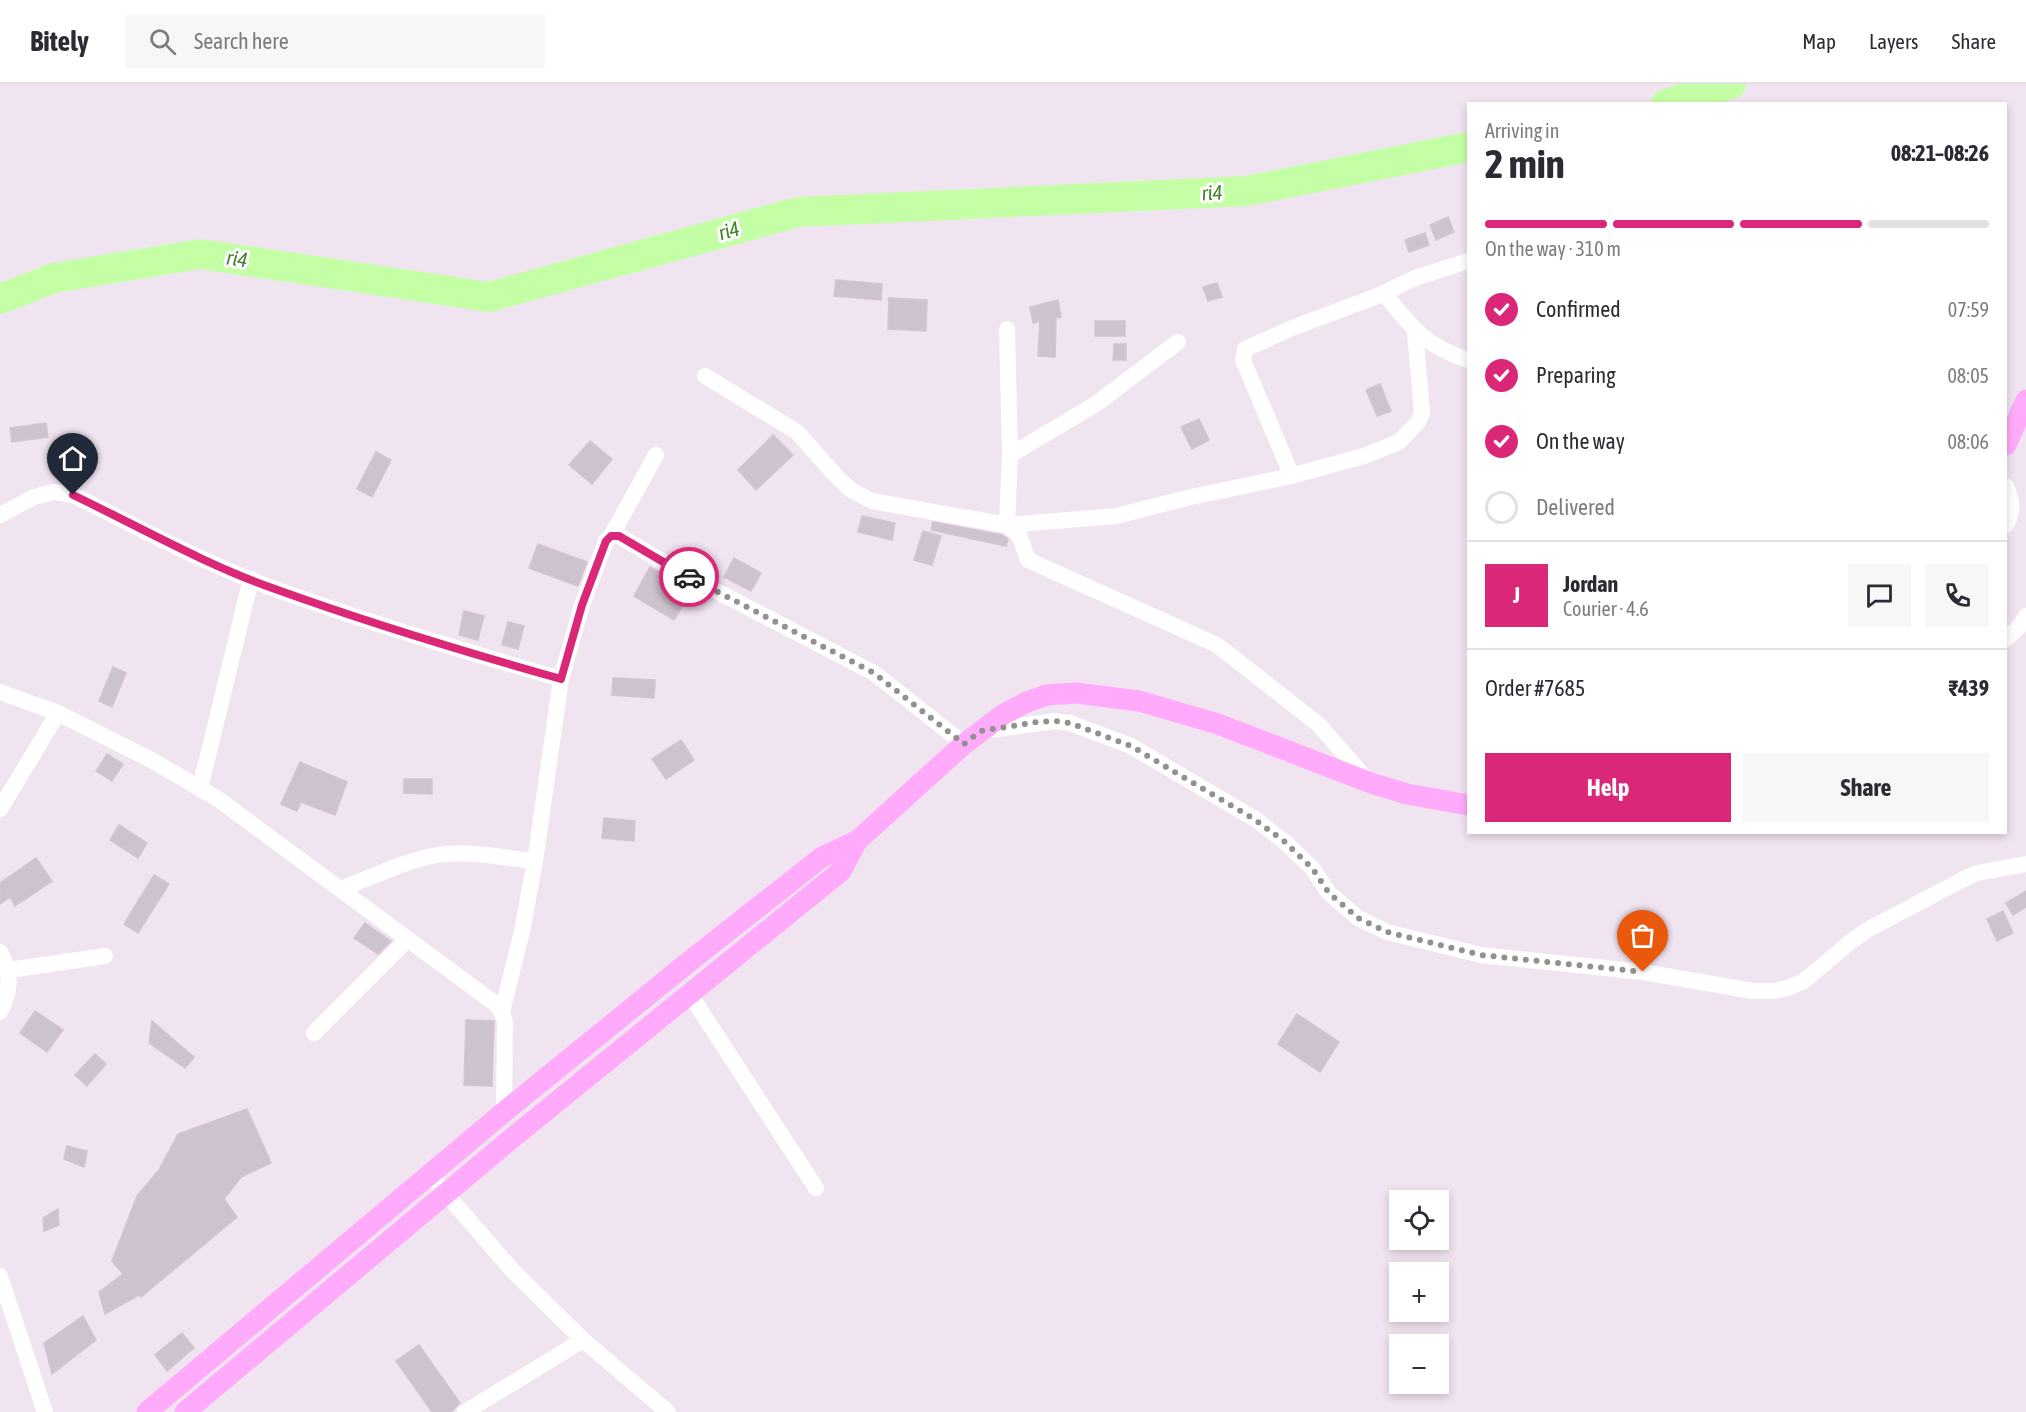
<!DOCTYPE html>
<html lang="en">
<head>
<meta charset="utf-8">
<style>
	body { margin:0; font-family:"Asap Condensed",sans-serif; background:#f7f7f7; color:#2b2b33; height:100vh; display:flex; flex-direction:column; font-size:22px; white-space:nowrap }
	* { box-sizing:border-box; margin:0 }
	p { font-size:20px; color:#7c7c81 }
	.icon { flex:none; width:33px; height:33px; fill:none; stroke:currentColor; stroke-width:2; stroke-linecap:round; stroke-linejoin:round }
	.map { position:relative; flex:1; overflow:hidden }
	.details { position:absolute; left:1467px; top:18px; width:540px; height:732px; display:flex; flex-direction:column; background:#fff; border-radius:0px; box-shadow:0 3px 9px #0003 }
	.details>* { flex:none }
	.fabs { position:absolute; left:1389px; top:1106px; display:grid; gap:12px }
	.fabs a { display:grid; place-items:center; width:60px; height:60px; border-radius:0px; background:#fff; box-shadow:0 3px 9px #0003; font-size:30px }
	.pin { position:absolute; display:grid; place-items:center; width:51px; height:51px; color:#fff; margin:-62px -26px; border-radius:50% 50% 50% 0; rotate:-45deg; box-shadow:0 0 6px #0007 }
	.pin .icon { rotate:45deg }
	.courier { position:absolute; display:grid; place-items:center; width:60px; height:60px; margin:-30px; border:4px solid #db2777; border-radius:50%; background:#fff; color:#222; box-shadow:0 2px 8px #0007 }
	.head em { font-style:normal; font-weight:700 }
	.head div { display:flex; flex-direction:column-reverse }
	.head { display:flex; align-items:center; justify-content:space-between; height:102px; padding:0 18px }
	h1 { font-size:39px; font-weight:700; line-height:45px }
	.bar { display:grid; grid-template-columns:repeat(4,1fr); gap:9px 6px; align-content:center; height:72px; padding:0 18px }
	.bar i { height:8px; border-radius:4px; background:#e1e1e2 }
	.bar .on { background:#db2777 }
	.bar p { grid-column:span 4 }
	.line { display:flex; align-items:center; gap:15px; padding:0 18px; border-top:2px solid #e1e1e2 }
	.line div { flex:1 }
	.round { display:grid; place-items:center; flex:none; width:63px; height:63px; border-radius:0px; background:#f7f7f7 }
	ol { padding:0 18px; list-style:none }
	li { display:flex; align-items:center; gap:18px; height:66px }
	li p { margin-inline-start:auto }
	li .icon { padding:6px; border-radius:50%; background:#db2777; color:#fff; stroke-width:4 }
	li:last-child { color:#7c7c81 }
	li i { width:33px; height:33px; border:3px solid #e1e1e2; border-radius:50% }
	.action { display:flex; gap:12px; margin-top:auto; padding:12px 18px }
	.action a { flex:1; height:69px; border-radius:0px; background:#db2777; color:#fff; font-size:24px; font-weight:700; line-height:69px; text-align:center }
	.action a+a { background:#f7f7f7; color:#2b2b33 }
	header { display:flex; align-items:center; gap:36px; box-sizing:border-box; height:84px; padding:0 30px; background:#fff; border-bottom:2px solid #e1e1e2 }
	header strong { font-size:28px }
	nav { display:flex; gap:33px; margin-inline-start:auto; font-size:21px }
	.search { width:420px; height:54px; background:#f7f7f7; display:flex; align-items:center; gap:15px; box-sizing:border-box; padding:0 21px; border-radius:0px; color:#7c7c81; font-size:22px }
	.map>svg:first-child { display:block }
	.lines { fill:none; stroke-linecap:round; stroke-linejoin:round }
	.river { stroke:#c4ffa5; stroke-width:30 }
	.building { fill:#cdc3ce; stroke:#d4c2d5; stroke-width:1.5 }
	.minor { stroke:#fff; stroke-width:16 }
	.major { stroke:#ffaafa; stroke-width:21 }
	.done { stroke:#919290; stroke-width:6; stroke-dasharray:0 10.8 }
	.route { stroke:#db2777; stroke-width:8 }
	.labels { text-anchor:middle; stroke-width:6; stroke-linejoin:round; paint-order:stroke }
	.water-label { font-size:21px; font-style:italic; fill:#42822b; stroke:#fff }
</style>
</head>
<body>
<header>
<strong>Bitely</strong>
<div class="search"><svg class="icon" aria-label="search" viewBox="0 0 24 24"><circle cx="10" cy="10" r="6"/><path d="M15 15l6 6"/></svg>Search here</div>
<nav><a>Map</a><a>Layers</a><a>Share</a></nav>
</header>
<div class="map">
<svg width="2026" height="1328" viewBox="0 0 2026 1328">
	<rect width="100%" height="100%" fill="#f0e4f0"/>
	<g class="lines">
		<!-- river -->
		<g class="river">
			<polyline points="1666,20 1731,0"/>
			<polyline points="0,215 54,194 201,170 489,213 798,128 1247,107 1468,63"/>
		</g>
	</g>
	<!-- building -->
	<g class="building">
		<polygon points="1448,133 1454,148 1436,156 1430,141"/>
		<polygon points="1425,149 1429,161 1409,168 1405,156"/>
		<polygon points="836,196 882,200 881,216 834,212"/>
		<polygon points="1217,199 1222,213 1208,217 1203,203"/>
		<polygon points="889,214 927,216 926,247 888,245"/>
		<polygon points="1058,216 1061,233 1056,234 1055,273 1038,272 1040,237 1033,239 1030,223"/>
		<rect x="1095" y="237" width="30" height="15"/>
		<polygon points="1114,260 1126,260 1126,276 1113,276"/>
		<polygon points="1380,300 1391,327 1377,332 1366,306"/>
		<polygon points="1199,335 1209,356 1192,365 1181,343"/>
		<polygon points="46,339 48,353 12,358 10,344"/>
		<polygon points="773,351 793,371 756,406 738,386"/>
		<polygon points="590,357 612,375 592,400 569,381"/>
		<polygon points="376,368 391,376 372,413 357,405"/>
		<polygon points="862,432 895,439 892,456 858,448"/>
		<polygon points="933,438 1002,451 1008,455 1006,462 931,446"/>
		<polygon points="923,447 941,452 932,481 914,476"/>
		<polygon points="538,460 587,478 578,502 529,484"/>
		<polygon points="734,474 761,489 751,507 724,493"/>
		<polygon points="650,483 664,491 661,496 688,513 674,536 634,512"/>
		<polygon points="464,527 484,532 478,556 459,551"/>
		<polygon points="508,538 524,542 518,565 502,561"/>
		<polygon points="113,583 126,589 112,623 99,617"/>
		<polygon points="613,594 655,596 654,614 612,611"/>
		<polygon points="681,656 694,676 666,695 652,675"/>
		<polygon points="107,670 123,680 112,697 96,687"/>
		<polygon points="300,678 347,698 335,731 301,718 297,727 281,720"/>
		<polygon points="404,695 432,695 432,710 404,709"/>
		<polygon points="604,734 635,737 634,757 602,754"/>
		<polygon points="119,741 147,759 138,774 110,756"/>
		<polygon points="36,774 52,797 15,822 10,813 0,820 0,799"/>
		<polygon points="154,791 169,800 138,849 124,840"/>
		<polygon points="2026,807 2026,823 2013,831 2006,819"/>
		<polygon points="2003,827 2013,849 1997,857 1987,835"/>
		<polygon points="365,839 391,857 378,870 354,854"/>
		<polygon points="35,927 63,946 47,968 20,949"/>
		<polygon points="1297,930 1339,958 1320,988 1278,960"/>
		<polygon points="466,936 494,937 492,1002 464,1001"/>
		<polygon points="152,937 194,973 185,984 149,959"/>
		<polygon points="95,970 106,980 87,1002 75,991"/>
		<polygon points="247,1025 271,1079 241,1093 224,1115 237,1133 141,1213 139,1211 105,1230 99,1208 123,1190 112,1177 137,1112 159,1086 178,1050"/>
		<polygon points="67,1062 87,1067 84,1083 64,1075"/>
		<polygon points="58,1125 59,1141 44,1147 43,1134"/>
		<polygon points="83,1232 96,1256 52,1290 44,1259"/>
		<polygon points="182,1249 194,1264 167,1287 155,1271"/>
		<polygon points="419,1261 460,1319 451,1328 432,1328 396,1277"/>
	</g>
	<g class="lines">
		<!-- minor -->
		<g class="minor">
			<path d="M1384,209C1411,243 1425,262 1468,276"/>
			<polyline points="1007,245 1010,371 1007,441 1019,451 1028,476 1217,561 1318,640 1370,699"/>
			<polyline points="705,292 797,348 837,393 851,406 872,417 1007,441 1116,432 1191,413 1287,393 1364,372 1399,358 1418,338 1422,329 1415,248"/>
			<polyline points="1010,371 1096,320 1178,258"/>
			<polyline points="1292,392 1243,276 1245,265 1292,244 1380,211 1415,194 1468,177"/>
			<path d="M2006,402C2012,417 2014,427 2006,441"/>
			<path d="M0,431L34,413L54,408L73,411C138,443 207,481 275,505C369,539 465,567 561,595"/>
			<polyline points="611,452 656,371"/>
			<polyline points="2006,555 2021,541 2026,532"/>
			<polyline points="0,608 58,629 155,678 218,715 497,921 502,928 505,938 504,1028"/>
			<polyline points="982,647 1055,637 1070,639 1131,662 1255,735 1285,758 1312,784 1329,809 1358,834 1387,848 1481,871 1643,888 1753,907 1774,907 1788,904 1804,897 1849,859 1867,846 1962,796 1977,789 2026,780"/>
			<polyline points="200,704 251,495"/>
			<polyline points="0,725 58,629"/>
			<path d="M341,805C372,793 404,777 437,771C468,766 503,774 535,777"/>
			<path d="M0,868C12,888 11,908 0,928"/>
			<polyline points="9,886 105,872"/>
			<polyline points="689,909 816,1104"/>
			<polyline points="502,928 522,847 535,777 561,595 582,521 606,457 611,452 619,452 680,488 874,589 964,660"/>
			<polyline points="314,949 408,855"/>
			<polyline points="430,1091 512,1186 583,1256 668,1328"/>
			<polyline points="0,1192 45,1328"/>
			<polyline points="465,1328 583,1256"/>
		</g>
		<!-- major -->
		<g class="major">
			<polyline points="2006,361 2026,316"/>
			<polyline points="147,1328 504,1028 690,877 822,773 857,757 964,660 1004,630 1027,618 1047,611 1076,609 1139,617 1218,640 1371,699 1407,710 1468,721"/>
			<polyline points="185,1328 511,1055 841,787 857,757"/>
		</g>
	</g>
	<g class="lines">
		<!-- done -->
		<polyline class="done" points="689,493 874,589 964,660 981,647 1037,638 1055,637 1070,639 1131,662 1254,735 1285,758 1312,784 1329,809 1358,834 1387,848 1481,871 1643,888"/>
		<!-- route -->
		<path class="route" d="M73,411C138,442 206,481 275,505C369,539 465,568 561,595L582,521L606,457L611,452H619L689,493"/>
	</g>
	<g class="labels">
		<!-- water labels -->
		<g class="water-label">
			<text transform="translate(1212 109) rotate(-3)" y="7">ri4</text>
			<text transform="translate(729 147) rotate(-15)" y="7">ri4</text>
			<text transform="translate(237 175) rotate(9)" y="7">ri4</text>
		</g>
	</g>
</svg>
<div class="fabs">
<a><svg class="icon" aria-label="locate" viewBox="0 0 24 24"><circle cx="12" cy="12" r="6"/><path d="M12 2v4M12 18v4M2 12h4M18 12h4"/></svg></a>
<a>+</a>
<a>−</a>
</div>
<div class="pin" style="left:1643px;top:888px;background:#ea580c"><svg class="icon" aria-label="bag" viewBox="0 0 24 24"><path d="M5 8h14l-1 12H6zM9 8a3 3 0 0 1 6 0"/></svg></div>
<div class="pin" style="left:73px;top:411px;background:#1f2937"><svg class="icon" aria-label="home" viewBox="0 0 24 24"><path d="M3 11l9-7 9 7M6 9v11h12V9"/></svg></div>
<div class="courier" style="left:689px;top:493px"><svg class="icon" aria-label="car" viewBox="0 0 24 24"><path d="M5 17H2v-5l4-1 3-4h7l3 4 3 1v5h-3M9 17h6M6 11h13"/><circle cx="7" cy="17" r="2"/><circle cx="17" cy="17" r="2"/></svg></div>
<section class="details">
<div class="head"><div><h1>2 min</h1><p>Arriving in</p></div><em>08:21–08:26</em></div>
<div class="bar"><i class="on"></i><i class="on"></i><i class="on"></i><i></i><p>On the way · 310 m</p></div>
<ol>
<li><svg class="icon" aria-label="check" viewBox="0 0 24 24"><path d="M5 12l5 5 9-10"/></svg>Confirmed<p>07:59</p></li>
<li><svg class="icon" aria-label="check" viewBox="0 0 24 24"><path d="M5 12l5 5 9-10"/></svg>Preparing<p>08:05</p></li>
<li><svg class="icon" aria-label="check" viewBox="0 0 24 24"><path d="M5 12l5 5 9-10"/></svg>On the way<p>08:06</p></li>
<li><i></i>Delivered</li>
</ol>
<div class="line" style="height:108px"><b class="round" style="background:#db2777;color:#fff">J</b><div><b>Jordan</b><p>Courier · 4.6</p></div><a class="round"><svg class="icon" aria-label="chat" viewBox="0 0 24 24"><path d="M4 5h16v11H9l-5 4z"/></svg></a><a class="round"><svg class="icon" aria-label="phone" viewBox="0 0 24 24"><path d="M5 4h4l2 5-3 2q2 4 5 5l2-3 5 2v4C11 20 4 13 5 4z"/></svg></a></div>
<div class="line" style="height:78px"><div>Order #7685</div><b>₹439</b></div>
<div class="action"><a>Help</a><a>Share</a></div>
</section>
</div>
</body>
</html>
